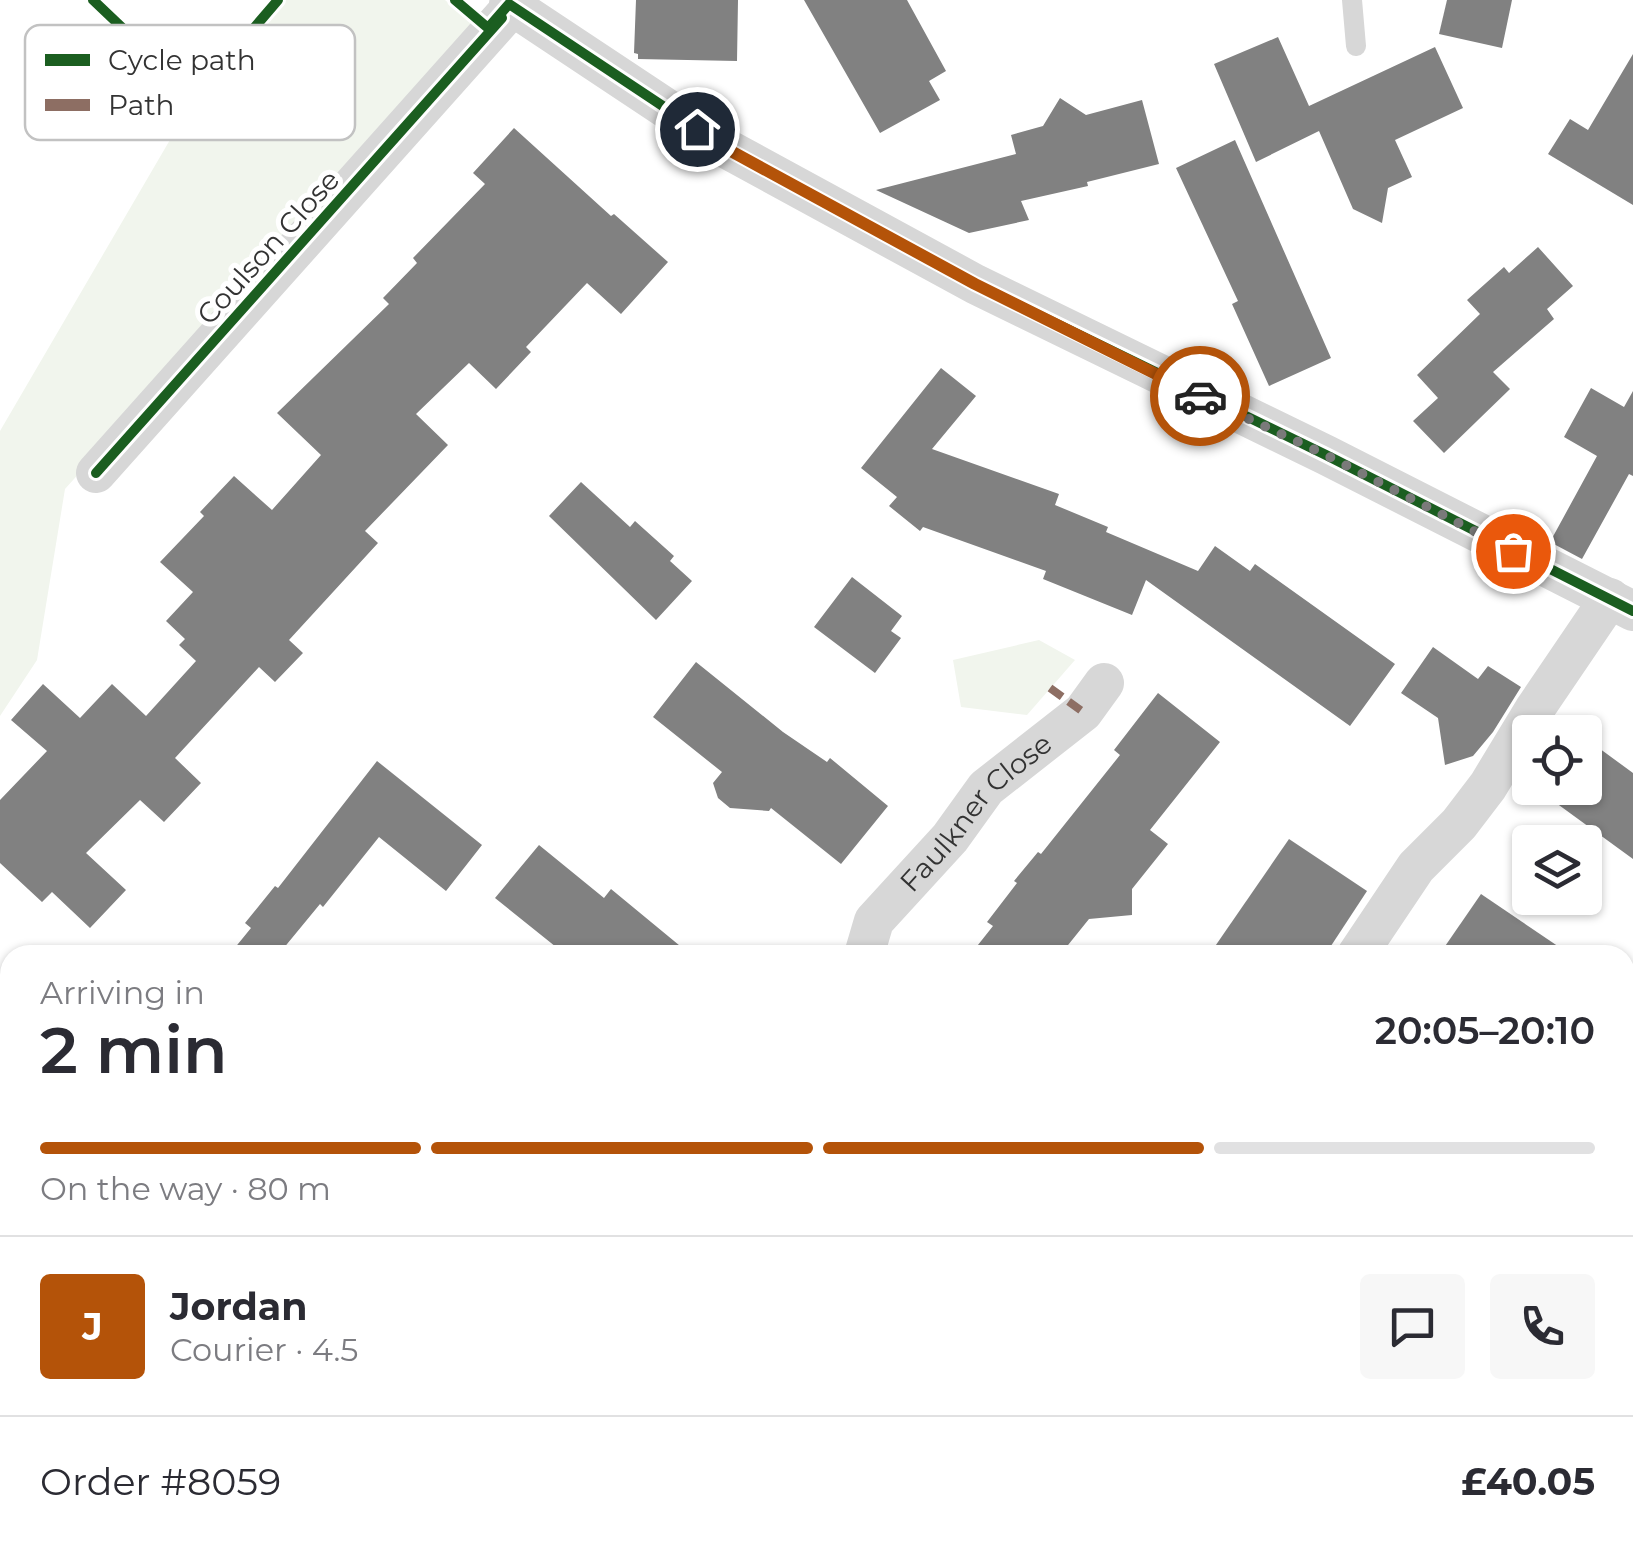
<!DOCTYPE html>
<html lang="en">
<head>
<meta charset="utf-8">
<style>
	body { margin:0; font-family:Montserrat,sans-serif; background:#f7f7f7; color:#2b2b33; height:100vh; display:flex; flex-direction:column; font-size:38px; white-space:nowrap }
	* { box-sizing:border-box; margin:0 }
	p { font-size:32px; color:#7c7c81 }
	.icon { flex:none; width:55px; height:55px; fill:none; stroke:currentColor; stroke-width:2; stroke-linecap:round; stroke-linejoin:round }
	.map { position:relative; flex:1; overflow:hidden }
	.sheet { position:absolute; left:0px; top:945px; width:1635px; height:622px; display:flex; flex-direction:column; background:#fff; border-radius:30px 30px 0 0; box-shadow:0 2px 8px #0004 }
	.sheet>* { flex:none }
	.fabs { position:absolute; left:1512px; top:715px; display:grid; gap:20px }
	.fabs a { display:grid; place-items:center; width:90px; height:90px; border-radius:10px; background:#fff; box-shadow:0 2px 8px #0004; font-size:50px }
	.pin { position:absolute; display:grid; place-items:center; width:85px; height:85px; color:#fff; margin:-42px; border:5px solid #fff; border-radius:50%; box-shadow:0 2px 10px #0007 }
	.courier { position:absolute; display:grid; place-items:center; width:100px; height:100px; margin:-50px; border:8px solid #b45309; border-radius:50%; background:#fff; color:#222; box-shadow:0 2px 12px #0007 }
	.summary em { font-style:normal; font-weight:600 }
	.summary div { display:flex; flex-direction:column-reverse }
	.summary { display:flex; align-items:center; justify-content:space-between; height:170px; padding:0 40px }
	h1 { font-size:65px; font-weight:600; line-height:75px }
	.bar { display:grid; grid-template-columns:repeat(4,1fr); gap:15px 10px; align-content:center; height:120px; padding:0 40px }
	.bar i { height:12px; border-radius:8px; background:#e1e1e2 }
	.bar .selected { background:#b45309 }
	.bar p { grid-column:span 4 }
	.line { display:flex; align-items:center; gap:25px; padding:0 40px; border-top:2px solid #e1e1e2 }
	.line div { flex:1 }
	.round { display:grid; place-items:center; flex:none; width:105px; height:105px; border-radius:10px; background:#f7f7f7 }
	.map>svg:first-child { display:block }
	.green { fill:#f1f5ed }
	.building { fill:#818181 }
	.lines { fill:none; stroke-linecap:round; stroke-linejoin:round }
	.lane { stroke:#d7d7d7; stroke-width:20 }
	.street { stroke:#d7d7d7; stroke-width:40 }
	.quiet { stroke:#8d6e63; stroke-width:8; stroke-dasharray:15 8; stroke-linecap:butt }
	.cycleway-casing { stroke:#fff; stroke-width:16 }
	.cycleway { stroke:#1b5e20; stroke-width:10 }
	.done { stroke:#7a7a7a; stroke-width:10; stroke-dasharray:0 18 }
	.route { stroke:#b45309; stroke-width:12 }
	.labels { text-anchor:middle; stroke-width:10; stroke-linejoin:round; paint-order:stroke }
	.street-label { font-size:28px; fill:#333; stroke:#fff }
	.key { fill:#fff; stroke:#c2c2c2; stroke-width:2.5 }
	.key-label { font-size:28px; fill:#333 }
</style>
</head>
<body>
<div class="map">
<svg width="1633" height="1566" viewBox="0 0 1633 1566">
	<rect width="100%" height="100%" fill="#fff"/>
	<!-- green -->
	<g class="green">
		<polygon points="278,0 445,0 478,29 65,489 37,660 0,716 0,431 195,97"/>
		<polygon points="1039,640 1075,660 1027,715 961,707 953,660"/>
	</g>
	<!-- building -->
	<g class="building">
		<polygon points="636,0 738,0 737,61 638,59 638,54 634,53"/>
		<polygon points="804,0 907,0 946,71 929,81 940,100 880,133"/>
		<polygon points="1447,0 1512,0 1502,48 1439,34"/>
		<polygon points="1278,37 1309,106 1435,47 1463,108 1395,140 1412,177 1388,188 1382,223 1353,209 1319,131 1256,162 1214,64"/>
		<polygon points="1633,54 1633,205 1548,154 1570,119 1588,130"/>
		<polygon points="1060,98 1086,115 1142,100 1159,164 1087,182 1088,186 1021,201 1029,220 969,233 876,190 1016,154 1011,135 1043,126"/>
		<polygon points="514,128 611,216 614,214 668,262 621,314 587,283 526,347 531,352 496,389 469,363 416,414 448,445 365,531 378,543 289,640 303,653 275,682 259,667 175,758 201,783 164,822 140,800 86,853 126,890 90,928 52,892 42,902 0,863 0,800 47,751 11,720 43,684 80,718 112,684 146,716 196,661 179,645 185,639 166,621 193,592 160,562 204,516 200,512 234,476 272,510 321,455 277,413 389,304 383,298 417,263 413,258 485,184 473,173"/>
		<polygon points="1235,140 1331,358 1269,386 1232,304 1238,301 1176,168"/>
		<polygon points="1538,247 1573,286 1547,309 1554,319 1493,372 1510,389 1444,453 1413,421 1438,398 1417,375 1480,314 1467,300 1504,267 1509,273"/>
		<polygon points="941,368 976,396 932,449 1059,494 1055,505 1108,527 1106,532 1198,571 1215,546 1250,571 1255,564 1395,664 1350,726 1146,580 1132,615 1043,579 1046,571 923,527 920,531 889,506 897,497 861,468"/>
		<polygon points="1591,388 1624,407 1633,391 1633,476 1629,474 1582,559 1550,542 1597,456 1564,437"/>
		<polygon points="581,482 630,527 635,521 674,556 670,561 692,581 656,620 549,516"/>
		<polygon points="852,577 902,616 891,631 901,638 875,673 814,627"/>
		<polygon points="1433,647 1478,679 1488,666 1521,687 1493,732 1473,756 1445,765 1438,718 1401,693"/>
		<polygon points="696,662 783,732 827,762 830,758 888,806 841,864 771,808 769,811 730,808 718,798 713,783 722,772 653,717"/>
		<polygon points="1158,693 1220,742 1150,830 1168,844 1132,889 1132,915 1089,919 1060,955 970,955 993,926 987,922 1017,883 1014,881 1038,852 1041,854 1120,755 1114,750"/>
		<polygon points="1592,743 1633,773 1633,859 1552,800 1561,788 1585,788 1585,753"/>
		<polygon points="377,761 482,845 446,891 379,837 323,907 320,904 278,955 229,955 251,928 245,923 275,886 278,888"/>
		<polygon points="1289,839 1367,891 1325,955 1209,955"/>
		<polygon points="539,845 604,898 611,889 691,955 566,955 495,898"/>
		<polygon points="1481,894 1571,955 1439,955"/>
	</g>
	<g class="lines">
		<!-- lane -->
		<polyline class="lane" points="1352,0 1356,46"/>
		<!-- street -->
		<g class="street">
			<polyline points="509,4 729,150 975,284 1326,455 1633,611"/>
			<polyline points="96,473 512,7"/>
			<path id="s1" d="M864,955L874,921L950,838L986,788L1083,712L1104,683"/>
			<polyline points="1357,955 1416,867 1459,824 1488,786 1534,710 1610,598"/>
			<polyline points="0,1154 10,1159"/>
			<polyline points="1625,1321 1633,1310"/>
			<polyline points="170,1558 170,1566"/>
			<polyline points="756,1558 759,1566"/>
			<polyline points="1074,1558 1074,1566"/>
			<polyline points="1500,1566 1507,1558"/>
		</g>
		<!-- quiet -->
		<polyline class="quiet" points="1050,688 1083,712"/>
		<defs>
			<g id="cycleway">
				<polyline points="93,0 195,97 278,0"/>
				<polyline points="455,0 488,28 509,4 729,150 975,284 1326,455 1633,611"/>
				<polyline points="96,473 502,18"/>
			</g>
		</defs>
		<!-- cycleway casing -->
		<use href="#cycleway" class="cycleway-casing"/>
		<!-- cycleway -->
		<use href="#cycleway" class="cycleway"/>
	</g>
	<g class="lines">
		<!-- done -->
		<polyline class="done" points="1200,396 1326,455 1513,551"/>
		<!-- route -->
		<polyline class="route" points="697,129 729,150 975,284 1200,396"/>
	</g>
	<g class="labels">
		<!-- street labels -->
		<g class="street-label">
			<text transform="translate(268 247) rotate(-48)" y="10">Coulson Close</text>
			<text dy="10" stroke="none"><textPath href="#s1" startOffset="185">Faulkner Close</textPath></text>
		</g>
	</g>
	<!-- legend -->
	<rect x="25" y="25" width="330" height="115" rx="15" class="key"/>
	<rect x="45" y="54" width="45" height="12" fill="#1b5e20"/>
	<rect x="45" y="99" width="45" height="12" fill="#8d6e63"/>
	<g class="key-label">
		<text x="108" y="70">Cycle path</text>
		<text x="108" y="115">Path</text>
	</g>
</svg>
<div class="fabs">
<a><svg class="icon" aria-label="locate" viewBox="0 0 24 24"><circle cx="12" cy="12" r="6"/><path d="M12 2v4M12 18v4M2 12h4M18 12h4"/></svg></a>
<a><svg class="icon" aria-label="layers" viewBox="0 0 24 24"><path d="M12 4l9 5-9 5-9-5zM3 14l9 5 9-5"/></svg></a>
</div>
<div class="pin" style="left:1513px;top:551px;background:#ea580c"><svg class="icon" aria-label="bag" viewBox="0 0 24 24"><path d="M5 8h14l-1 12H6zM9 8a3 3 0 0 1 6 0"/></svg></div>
<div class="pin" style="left:697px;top:129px;background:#1f2937"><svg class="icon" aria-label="home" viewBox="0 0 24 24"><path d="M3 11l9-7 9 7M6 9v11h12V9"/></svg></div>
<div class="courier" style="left:1200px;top:396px"><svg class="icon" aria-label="car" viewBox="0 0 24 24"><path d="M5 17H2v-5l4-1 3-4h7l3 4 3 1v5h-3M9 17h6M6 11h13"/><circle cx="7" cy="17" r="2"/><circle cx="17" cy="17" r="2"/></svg></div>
<section class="sheet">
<div class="summary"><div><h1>2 min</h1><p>Arriving in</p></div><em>20:05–20:10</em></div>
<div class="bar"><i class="selected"></i><i class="selected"></i><i class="selected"></i><i></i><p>On the way · 80 m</p></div>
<div class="line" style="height:180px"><b class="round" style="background:#b45309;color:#fff">J</b><div><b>Jordan</b><p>Courier · 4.5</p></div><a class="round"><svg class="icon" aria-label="chat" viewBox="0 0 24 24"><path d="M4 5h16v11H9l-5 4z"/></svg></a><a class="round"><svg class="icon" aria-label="phone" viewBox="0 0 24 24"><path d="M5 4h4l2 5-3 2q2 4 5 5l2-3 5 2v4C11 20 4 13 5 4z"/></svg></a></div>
<div class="line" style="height:130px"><div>Order #8059</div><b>£40.05</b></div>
</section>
</div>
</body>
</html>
